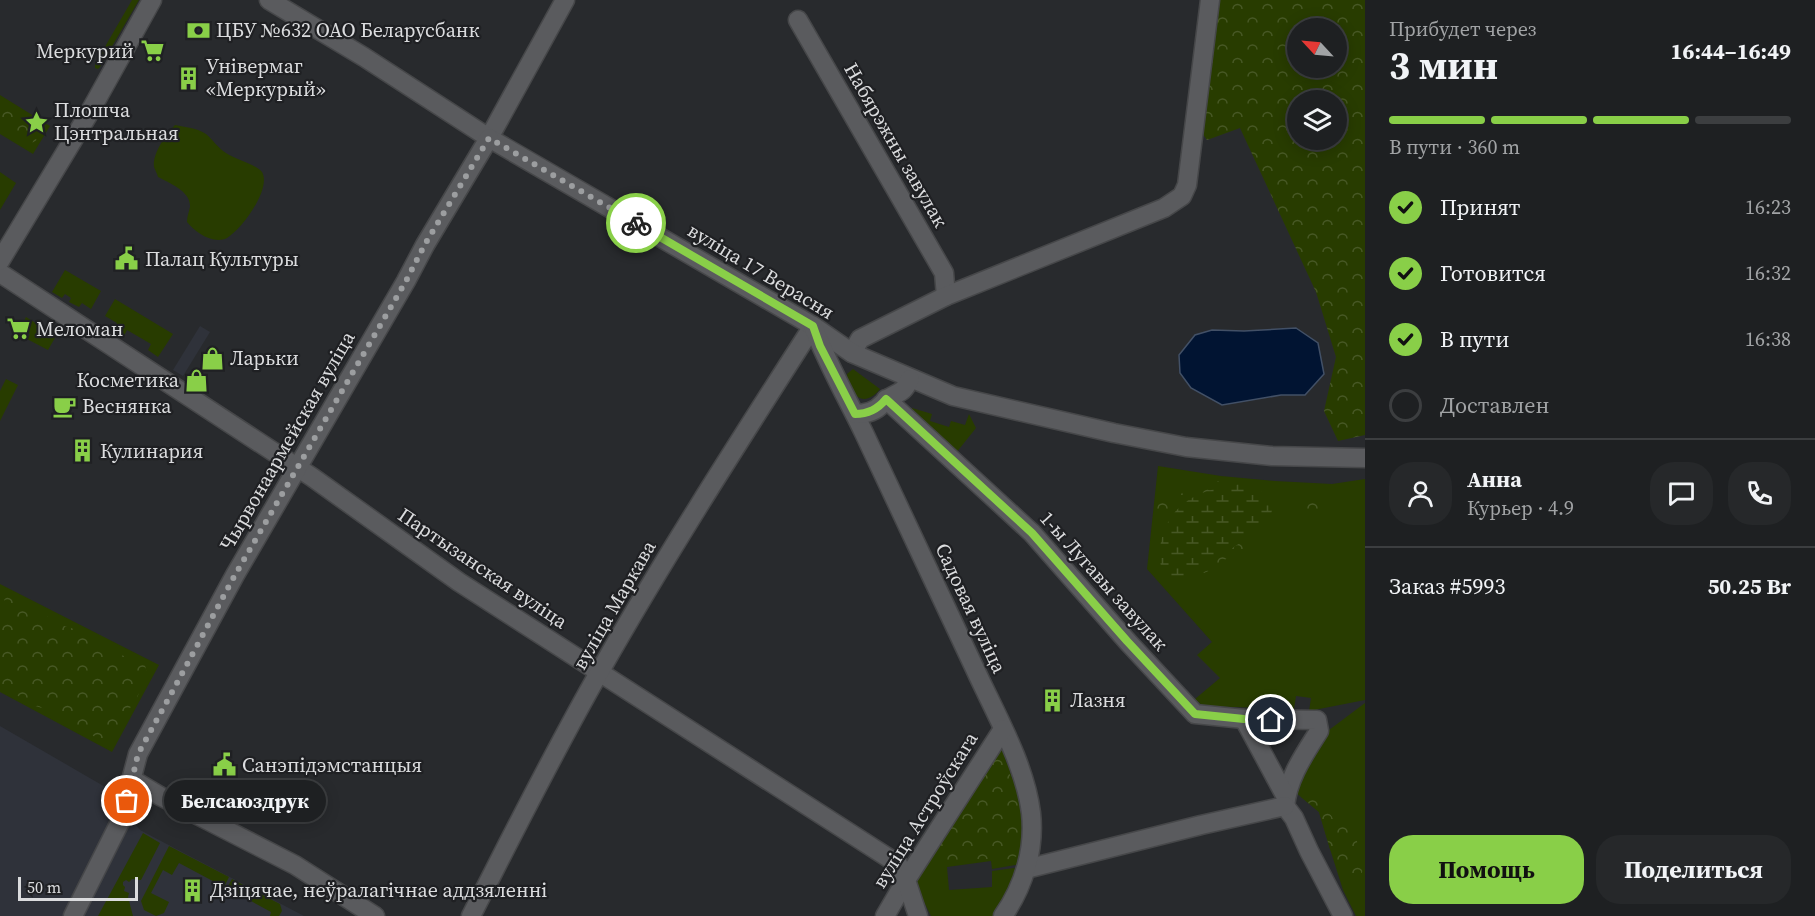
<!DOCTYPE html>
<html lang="ru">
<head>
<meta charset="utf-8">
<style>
	body { margin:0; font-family:"Source Serif 4",serif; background:#26282a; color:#f1f3f6; height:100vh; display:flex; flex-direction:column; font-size:22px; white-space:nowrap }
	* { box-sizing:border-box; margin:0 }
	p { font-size:20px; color:#a1a3a5 }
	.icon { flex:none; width:33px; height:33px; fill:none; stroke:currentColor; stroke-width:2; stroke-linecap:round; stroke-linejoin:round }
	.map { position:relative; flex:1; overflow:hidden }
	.drawer { display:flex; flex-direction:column; background:#1e2022; width:450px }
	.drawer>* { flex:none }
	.needle { width:39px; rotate:296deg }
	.controls { position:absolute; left:1287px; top:18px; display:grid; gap:12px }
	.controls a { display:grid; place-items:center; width:60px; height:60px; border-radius:50%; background:#1e2022; box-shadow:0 3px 15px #0003,0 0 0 2px #3c3e40; font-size:30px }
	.scale { position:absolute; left:18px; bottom:15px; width:120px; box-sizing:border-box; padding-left:6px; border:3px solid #dbdcde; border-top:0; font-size:16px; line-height:21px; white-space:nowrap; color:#dbdcde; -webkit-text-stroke:4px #1f2023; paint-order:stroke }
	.pin { position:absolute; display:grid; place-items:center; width:51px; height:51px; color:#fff; margin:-26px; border:3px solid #fff; border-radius:50%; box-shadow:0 2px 6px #0007 }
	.courier { position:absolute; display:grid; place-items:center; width:60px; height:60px; margin:-30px; border:4px solid #89cf48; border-radius:50%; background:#fff; color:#222; box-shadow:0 2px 8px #0007 }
	.bubble { position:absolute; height:42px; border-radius:21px; background:#1e2022; box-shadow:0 3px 15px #0003,0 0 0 2px #3c3e40; font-size:20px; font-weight:700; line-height:42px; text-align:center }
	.overview em { font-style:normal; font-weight:700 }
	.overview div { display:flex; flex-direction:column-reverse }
	.overview { display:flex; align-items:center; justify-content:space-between; height:102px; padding:0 24px }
	h1 { font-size:39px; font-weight:700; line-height:45px }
	.bar { display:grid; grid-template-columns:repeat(4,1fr); gap:9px 6px; align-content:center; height:72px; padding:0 24px }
	.bar i { height:8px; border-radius:4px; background:#3c3e40 }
	.bar .current { background:#89cf48 }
	.bar p { grid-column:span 4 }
	.line { display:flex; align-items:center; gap:15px; padding:0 24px; border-top:2px solid #3c3e40 }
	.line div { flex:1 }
	.round { display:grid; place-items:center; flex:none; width:63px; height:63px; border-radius:24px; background:#26282a }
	ol { padding:0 24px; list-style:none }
	li { display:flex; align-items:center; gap:18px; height:66px }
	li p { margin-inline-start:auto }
	li .icon { padding:6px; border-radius:50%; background:#89cf48; color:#111; stroke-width:4 }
	li:last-child { color:#a1a3a5 }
	li i { width:33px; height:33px; border:3px solid #3c3e40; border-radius:50% }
	.cta { display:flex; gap:12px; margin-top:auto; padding:12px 24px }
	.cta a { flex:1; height:69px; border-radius:24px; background:#89cf48; color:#111; font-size:24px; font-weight:700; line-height:69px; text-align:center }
	.cta a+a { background:#26282a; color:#f1f3f6 }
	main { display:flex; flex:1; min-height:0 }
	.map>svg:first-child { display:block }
	.built { fill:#2f323a }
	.grass { fill:#283c00 }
	.forest { fill:url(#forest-crowns); fill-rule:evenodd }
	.wetland { fill:url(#wetland-marsh) }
	.water { fill:#011432; stroke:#425066; stroke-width:1.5 }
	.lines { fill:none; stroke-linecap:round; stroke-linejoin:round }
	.street-casing { stroke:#464749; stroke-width:21 }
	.secondary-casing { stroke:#464749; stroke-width:21 }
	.street { stroke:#5a5b5e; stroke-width:18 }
	.secondary { stroke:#5a5b5e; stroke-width:18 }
	.done { stroke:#9c9ea0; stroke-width:6; stroke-dasharray:0 10.8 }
	.route { stroke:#89cf48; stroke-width:8 }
	.labels { text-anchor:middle; stroke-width:4.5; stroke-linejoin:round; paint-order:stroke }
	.poi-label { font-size:20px; fill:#dbdcde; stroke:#1f2023; text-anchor:start }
	.street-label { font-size:20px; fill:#dbdcde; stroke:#1f2023 }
</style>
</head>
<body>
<main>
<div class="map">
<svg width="1365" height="916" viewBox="0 0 1365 916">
	<defs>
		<pattern id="forest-crowns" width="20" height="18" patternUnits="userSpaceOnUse" patternTransform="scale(1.5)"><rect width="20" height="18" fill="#283c00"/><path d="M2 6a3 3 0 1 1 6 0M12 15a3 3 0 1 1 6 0" fill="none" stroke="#475825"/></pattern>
		<pattern id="wetland-marsh" width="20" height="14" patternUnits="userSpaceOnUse" patternTransform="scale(1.5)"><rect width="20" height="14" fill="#283c00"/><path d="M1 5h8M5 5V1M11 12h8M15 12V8" fill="none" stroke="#475825"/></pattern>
	</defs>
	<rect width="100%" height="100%" fill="#282a2d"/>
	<!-- built -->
	<g class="built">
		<polygon points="200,326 210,332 183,376 173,370"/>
		<polygon points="0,726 107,788 140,830 304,916 0,916"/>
	</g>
	<!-- grass -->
	<g class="grass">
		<polygon points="132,0 139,0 100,67 98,69 95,68 95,64"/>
		<polygon points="0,95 50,126 33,154 0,134"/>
		<path d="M175,125C185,127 197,128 206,134C213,140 218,148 226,153C235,159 257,165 262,172C272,189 241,230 227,238C213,245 195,232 187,222C187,216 189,212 190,207C191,191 169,183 158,177C157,173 155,170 154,167C152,154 166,134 175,125Z"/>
		<polygon points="0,172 16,183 0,210"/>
		<polygon points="65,270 101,291 91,309 82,303 79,307 69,302 71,298 65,294 62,298 52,292"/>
		<polygon points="115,299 173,334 158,357 148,350 151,344 127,330 124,336 113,329 117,323 105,316"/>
		<polygon points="26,317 56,336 48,350 27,339 30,334 20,329"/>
		<path d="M853,369L880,389C864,409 849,396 847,374Z"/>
		<polygon points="6,379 18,385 0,421 0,391"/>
		<polygon points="912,408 932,414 930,421 949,427 951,421 965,425 969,414 976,428 956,453 911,417"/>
		<polygon points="1158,466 1221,476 1275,481 1332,484 1365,479 1365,700 1309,711 1311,698 1296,696 1294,709 1203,706 1195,699 1220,678 1197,655 1212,642 1147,569"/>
		<polygon points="0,584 159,665 112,752 0,692"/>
		<polygon points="1365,703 1365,916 1356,916 1343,890 1330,849 1319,812 1295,792 1305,767 1329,730"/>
		<polygon points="999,742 1024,810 1025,822 1021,864 992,869 991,861 947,867 949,890 992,887 992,871 1021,867 994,916 931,916 915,884"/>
		<polygon points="143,833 160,843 141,880 132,879 129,882 126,880 123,882 123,885 125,887 124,891 129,893 128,897 133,916 98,916"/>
		<polygon points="169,846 229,877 224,887 179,863 172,875 163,870 151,893 169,902 164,913 156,916 144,910 141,901"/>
		<polygon points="232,879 280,904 282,911 279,916 270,916 271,912 227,888"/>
	</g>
	<!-- forest -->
	<g class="forest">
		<path d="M1220,0H1365V435L1338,441L1324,411L1336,357L1316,292L1240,128L1207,140L1200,130L1216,7ZM1298,28H1336V68H1298ZM1298,100H1336V140H1298Z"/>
		<path d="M0,102L10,105L14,111L39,123L36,141C16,150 13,134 0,125Z"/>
		<polygon points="1210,481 1223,481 1241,487 1171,522 1162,522 1156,514 1158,503 1163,499 1174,499 1196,483"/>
		<path d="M1313,497L1320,503C1322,523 1306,525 1294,511C1297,501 1303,498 1313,497Z"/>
		<path d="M1249,531C1250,542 1246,555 1233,558C1226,559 1231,557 1224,560C1217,565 1212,570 1204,573L1194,569Z"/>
		<path d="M10,593L20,598L25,606C40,609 47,618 60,624C74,631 83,627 94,642C111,644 117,651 130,661C134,663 140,664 145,665L147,674L140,682C139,702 135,698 128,712C123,723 121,733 114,743C102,741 90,736 82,727L72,726L45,709L26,703L20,697L0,685V610L4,609L8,604L4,600Z"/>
		<path d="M1002,745L1005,752L1004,761L1010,767V777L1016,781L1015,790C1023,799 1025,817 1025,829C1025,837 1022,840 1023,849C1013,864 1004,858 989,859C979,859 966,859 956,861C949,863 945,867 938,867L933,845Z"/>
		<path d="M1304,790C1320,795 1327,808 1335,822C1358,830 1359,838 1357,861L1363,869L1361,876L1353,879L1345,875L1339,868L1330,849L1319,812L1301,797Z"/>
	</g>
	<!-- wetland -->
	<path class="wetland" d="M1243,484C1255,488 1273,494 1272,509C1272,513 1269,519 1268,524L1200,570L1181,587L1171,586C1161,573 1159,563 1160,548C1166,502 1202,488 1243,484Z"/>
	<!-- water -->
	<polygon class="water" points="1296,328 1318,343 1324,374 1305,395 1281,395 1222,405 1191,388 1180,373 1179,355 1195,335 1212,330 1244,331"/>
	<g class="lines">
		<defs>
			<g id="street">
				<polyline points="798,20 944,273 946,296"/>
				<polyline points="489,138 565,0"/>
				<polyline points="0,273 312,477 459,582 898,864 906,880 885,916"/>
				<polyline points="852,353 860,339 946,296 1164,208 1182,196 1187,185 1210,0"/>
				<path d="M886,399L1032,533L1127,641L1195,714L1244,719L1317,720L1319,731C1304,755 1288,777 1285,806"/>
				<polyline points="1244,719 1286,797"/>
				<polyline points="133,780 160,796 295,865 375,916"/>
				<polyline points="1285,806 1294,818 1309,851 1343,916"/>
				<polyline points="1026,869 1201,825 1285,806"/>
				<path d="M471,916C513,834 554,751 600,671C667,553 740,440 813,326"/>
			</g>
			<g id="secondary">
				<polyline points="269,0 364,57 489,138 813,326 852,353 953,396 1114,433 1186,447 1272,456 1365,458"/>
				<polyline points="0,261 88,115 152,0"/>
				<path d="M813,326C827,363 847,398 864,433C901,512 938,590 975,669C995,713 1025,764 1031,813C1035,849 1024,886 1003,916"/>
				<path d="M855,414C865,414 875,412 882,404C887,400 883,401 889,398C901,391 903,393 910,379"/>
				<polyline points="73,916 120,822 138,754 235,575 406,281 425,245 489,138"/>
				<polyline points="918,916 906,880 1003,729"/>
			</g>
		</defs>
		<!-- street casing -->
		<use href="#street" class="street-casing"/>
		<!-- secondary casing -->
		<use href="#secondary" class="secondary-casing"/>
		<!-- street -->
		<use href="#street" class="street"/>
		<!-- secondary -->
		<use href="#secondary" class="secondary"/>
	</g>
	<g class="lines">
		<!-- done -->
		<polyline class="done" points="127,801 138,754 171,694 235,575 406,281 425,244 489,138 636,223"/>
		<!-- route -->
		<path class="route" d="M636,223L813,326L820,346L855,414C868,414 878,409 886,399L1032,533L1127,641L1195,714L1244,719L1271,720"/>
	</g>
	<!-- icons -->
	<defs>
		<symbol id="bank-bare" viewBox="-9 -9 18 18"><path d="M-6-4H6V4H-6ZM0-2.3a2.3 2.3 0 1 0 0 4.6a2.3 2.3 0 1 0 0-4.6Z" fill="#89cf48" stroke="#1f2023" stroke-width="2.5" paint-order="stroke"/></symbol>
		<symbol id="supermarket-bare" viewBox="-9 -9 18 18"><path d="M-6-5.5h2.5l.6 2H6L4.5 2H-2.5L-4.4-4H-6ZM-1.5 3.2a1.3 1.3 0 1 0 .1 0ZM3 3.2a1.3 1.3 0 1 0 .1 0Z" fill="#89cf48" stroke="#1f2023" stroke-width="2.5" paint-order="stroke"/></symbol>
		<symbol id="building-bare" viewBox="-9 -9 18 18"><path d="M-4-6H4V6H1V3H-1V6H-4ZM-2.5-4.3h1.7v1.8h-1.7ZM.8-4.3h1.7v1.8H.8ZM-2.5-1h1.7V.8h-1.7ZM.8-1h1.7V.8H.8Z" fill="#89cf48" stroke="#1f2023" stroke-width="2.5" paint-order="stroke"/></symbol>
		<symbol id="sight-bare" viewBox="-9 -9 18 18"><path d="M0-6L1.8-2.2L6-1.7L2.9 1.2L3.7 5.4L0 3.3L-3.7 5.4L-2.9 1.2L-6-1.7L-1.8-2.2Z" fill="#89cf48" stroke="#1f2023" stroke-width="2.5" paint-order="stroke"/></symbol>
		<symbol id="civic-bare" viewBox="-9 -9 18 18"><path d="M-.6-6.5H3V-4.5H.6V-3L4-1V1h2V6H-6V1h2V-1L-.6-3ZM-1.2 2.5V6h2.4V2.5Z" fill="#89cf48" stroke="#1f2023" stroke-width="2.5" paint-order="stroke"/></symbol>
		<symbol id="shop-bare" viewBox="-9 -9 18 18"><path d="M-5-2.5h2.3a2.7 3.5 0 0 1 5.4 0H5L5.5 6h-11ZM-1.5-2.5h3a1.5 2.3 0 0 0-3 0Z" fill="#89cf48" stroke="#1f2023" stroke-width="2.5" paint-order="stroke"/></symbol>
		<symbol id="cafe-bare" viewBox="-9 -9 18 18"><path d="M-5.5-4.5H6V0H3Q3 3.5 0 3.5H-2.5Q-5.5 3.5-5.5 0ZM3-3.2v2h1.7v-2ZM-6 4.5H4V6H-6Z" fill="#89cf48" stroke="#1f2023" stroke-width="2.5" paint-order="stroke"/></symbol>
	</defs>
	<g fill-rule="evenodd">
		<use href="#bank-bare" x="182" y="14" width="33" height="33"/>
		<use href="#supermarket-bare" x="136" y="34" width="33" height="33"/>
		<use href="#building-bare" x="172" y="62" width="33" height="33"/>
		<use href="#sight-bare" x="20" y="106" width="33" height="33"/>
		<use href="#civic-bare" x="110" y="242" width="33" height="33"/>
		<use href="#supermarket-bare" x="2" y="312" width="33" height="33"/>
		<use href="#shop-bare" x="196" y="342" width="33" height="33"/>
		<use href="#shop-bare" x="180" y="364" width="33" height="33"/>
		<use href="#cafe-bare" x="48" y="390" width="33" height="33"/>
		<use href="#building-bare" x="66" y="434" width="33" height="33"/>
		<use href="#building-bare" x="1036" y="684" width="33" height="33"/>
		<use href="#civic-bare" x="208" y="748" width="33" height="33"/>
		<use href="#building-bare" x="176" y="874" width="33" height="33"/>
	</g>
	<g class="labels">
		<!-- poi labels -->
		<g class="poi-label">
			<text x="216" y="37">ЦБУ №632 ОАО Беларусбанк</text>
			<text x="134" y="58" text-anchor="end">Меркурий</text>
			<text x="206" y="73">Універмаг<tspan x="206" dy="23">«Меркурый»</tspan></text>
			<text x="54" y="117">Плошча<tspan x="54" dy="23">Цэнтральная</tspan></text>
			<text x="145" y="266">Палац Культуры</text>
			<text x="36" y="336">Меломан</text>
			<text x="230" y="365">Ларьки</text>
			<text x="179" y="387" text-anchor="end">Косметика</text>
			<text x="82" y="413">Веснянка</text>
			<text x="100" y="458">Кулинария</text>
			<text x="1070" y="707">Лазня</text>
			<text x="242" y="772">Санэпідэмстанцыя</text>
			<text x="210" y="897">Дзіцячае, неўралагічнае аддзяленні</text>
		</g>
		<!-- street labels -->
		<g class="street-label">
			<text transform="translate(896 145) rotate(60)" y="7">Набярэжны завулак</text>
			<text transform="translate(761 271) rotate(31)" y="7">вуліца 17 Верасня</text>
			<text transform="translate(287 441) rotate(-60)" y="7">Чырвонаармейская вуліца</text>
			<text transform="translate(483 568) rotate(34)" y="7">Партызанская вуліца</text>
			<text transform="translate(1104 581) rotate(48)" y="7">1-ы Лугавы завулак</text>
			<text transform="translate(614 605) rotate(-60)" y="7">вуліца Маркава</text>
			<text transform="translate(971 608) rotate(65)" y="7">Садовая вуліца</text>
			<text transform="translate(925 810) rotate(-58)" y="7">вуліца Астроўскага</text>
		</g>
	</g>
</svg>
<div class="controls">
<a><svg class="needle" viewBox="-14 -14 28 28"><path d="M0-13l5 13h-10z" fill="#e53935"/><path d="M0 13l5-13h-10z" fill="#a1a3a5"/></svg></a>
<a><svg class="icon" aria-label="layers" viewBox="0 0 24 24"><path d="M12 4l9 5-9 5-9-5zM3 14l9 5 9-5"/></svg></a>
</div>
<div class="scale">50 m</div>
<div class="pin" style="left:127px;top:801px;background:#ea580c"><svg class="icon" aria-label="bag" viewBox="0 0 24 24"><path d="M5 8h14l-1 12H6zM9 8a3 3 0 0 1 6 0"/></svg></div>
<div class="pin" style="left:1271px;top:720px;background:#1f2937"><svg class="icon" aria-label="home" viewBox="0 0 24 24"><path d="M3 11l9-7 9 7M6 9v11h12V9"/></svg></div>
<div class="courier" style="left:636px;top:223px"><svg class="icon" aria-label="bike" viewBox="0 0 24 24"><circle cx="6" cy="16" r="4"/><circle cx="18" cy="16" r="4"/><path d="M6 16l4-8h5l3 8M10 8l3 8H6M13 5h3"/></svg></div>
<div class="bubble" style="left:164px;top:780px;width:162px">Белсаюздрук</div>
</div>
<section class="drawer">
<div class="overview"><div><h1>3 мин</h1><p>Прибудет через</p></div><em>16:44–16:49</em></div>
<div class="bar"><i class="current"></i><i class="current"></i><i class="current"></i><i></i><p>В пути · 360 m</p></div>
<ol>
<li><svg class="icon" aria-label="check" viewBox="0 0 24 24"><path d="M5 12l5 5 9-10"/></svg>Принят<p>16:23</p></li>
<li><svg class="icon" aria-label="check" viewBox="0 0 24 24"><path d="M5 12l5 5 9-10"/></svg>Готовится<p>16:32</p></li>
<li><svg class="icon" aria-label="check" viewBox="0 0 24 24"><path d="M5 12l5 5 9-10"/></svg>В пути<p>16:38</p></li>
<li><i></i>Доставлен</li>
</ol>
<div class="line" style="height:108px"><a class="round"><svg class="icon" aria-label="person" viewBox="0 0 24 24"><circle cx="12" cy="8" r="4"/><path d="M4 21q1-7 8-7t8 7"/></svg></a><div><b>Анна</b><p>Курьер · 4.9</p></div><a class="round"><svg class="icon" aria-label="chat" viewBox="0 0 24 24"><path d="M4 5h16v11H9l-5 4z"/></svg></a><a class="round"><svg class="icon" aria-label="phone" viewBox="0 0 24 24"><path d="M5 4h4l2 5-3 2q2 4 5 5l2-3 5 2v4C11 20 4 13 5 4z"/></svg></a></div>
<div class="line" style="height:78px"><div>Заказ #5993</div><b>50.25 Br</b></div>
<div class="cta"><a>Помощь</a><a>Поделиться</a></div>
</section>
</main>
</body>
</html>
